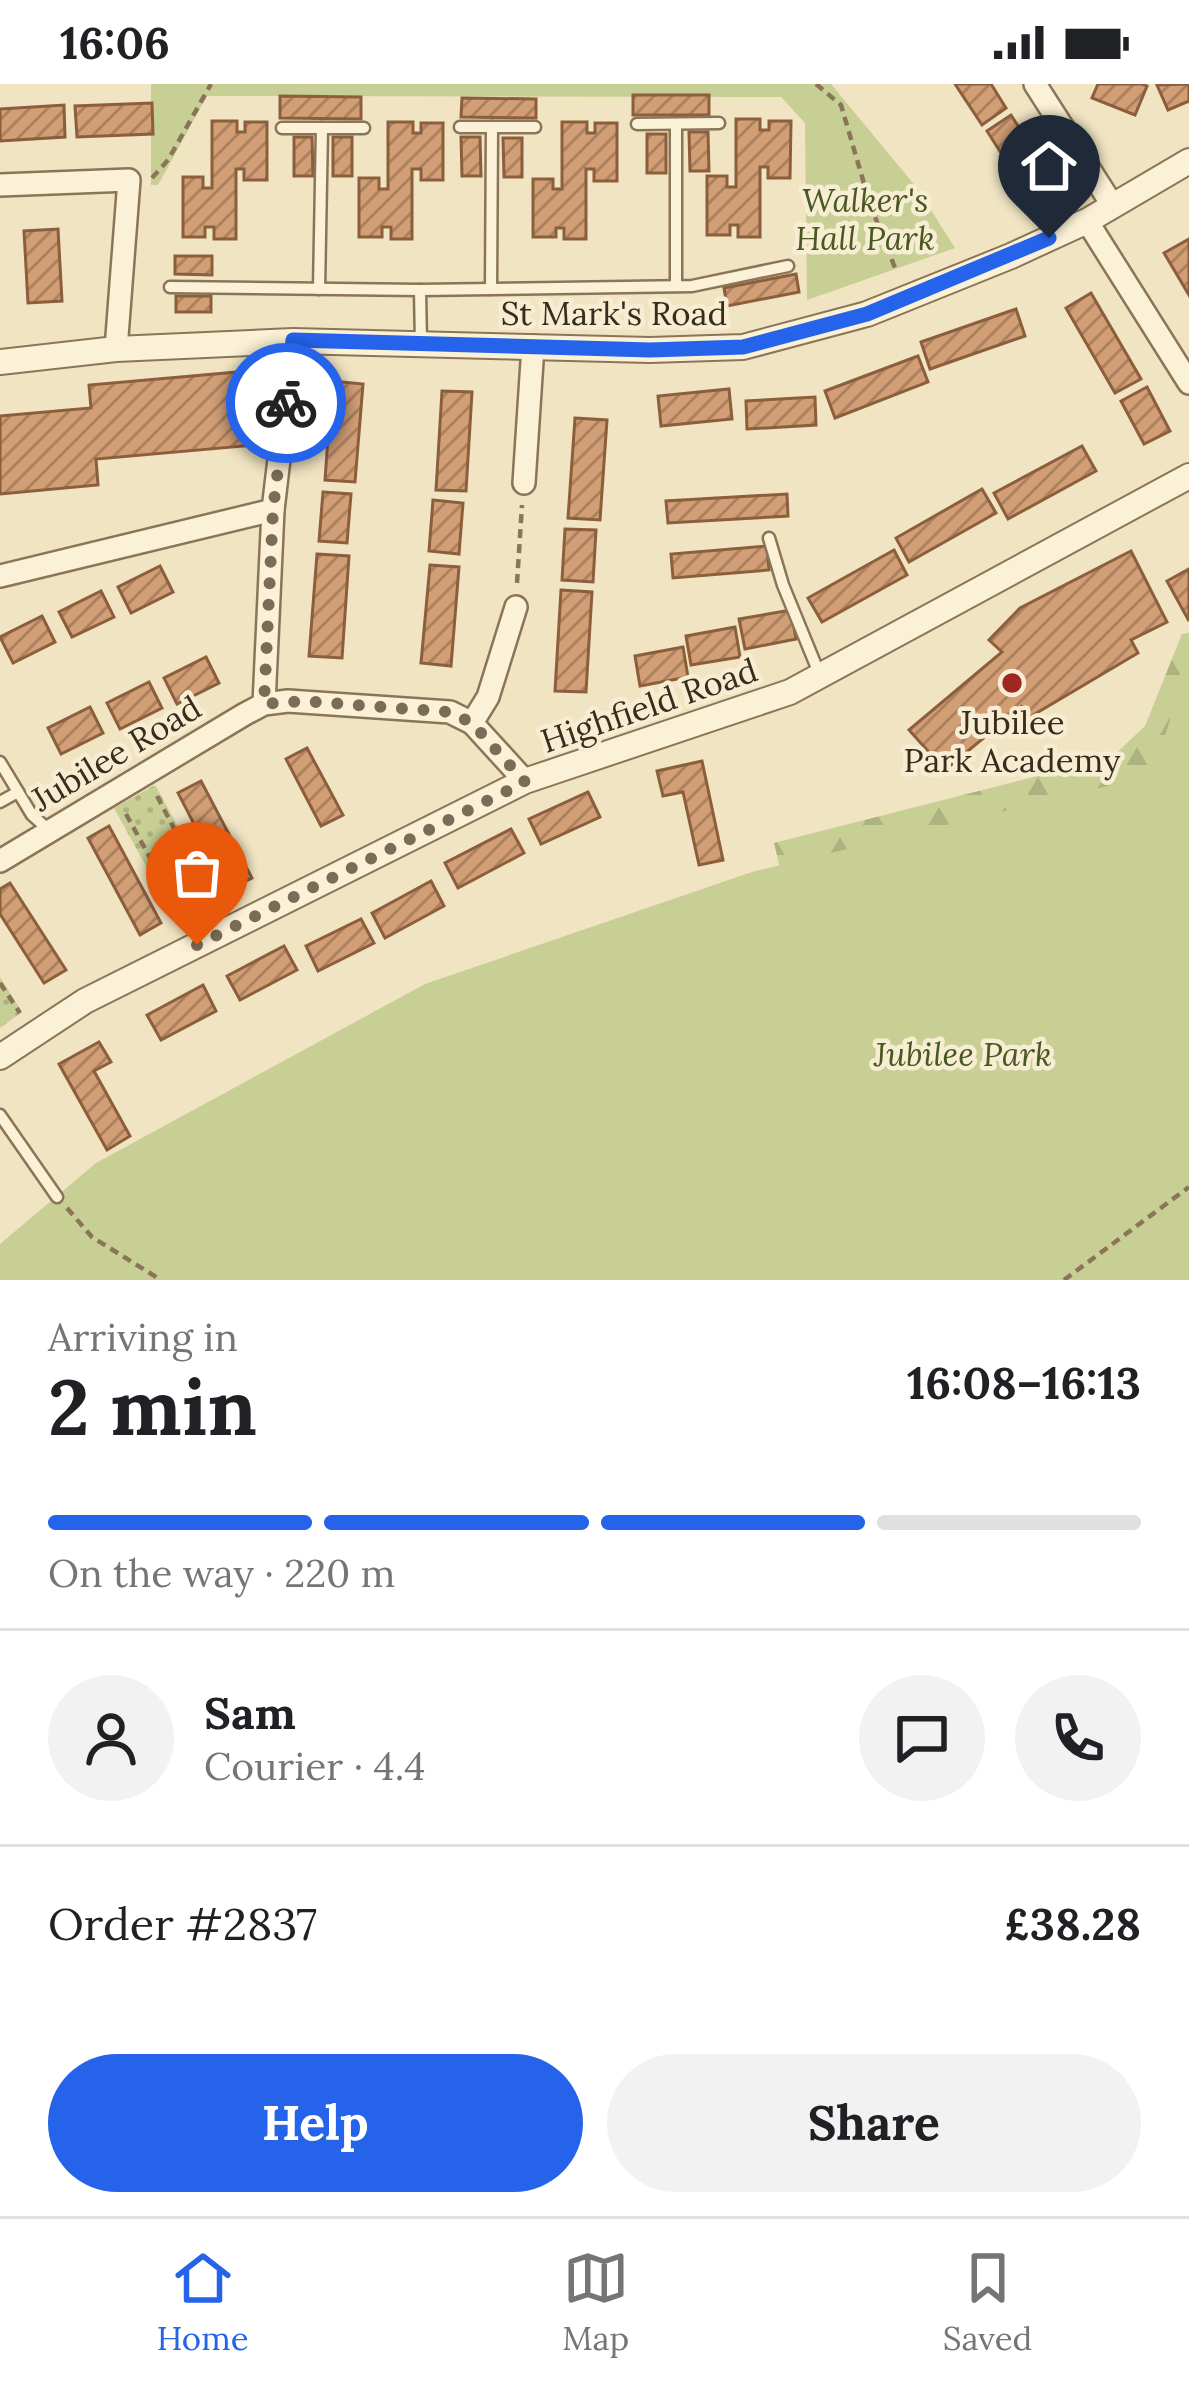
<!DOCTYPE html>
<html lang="en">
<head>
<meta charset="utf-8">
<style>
	body { margin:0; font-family:Lora,serif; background:#f2f2f2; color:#202124; height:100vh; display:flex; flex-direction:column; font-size:45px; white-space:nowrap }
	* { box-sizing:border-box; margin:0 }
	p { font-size:39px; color:#757577 }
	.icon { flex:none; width:66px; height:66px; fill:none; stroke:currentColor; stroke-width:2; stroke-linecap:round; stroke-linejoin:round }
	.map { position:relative; height:1196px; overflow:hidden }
	.drawer { display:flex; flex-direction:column; background:#fff; flex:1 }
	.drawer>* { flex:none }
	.pin { position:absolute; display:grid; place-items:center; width:102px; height:102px; color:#fff; margin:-123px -51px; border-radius:50% 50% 50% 0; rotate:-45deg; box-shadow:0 0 12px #0007 }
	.pin .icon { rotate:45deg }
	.courier { position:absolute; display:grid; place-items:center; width:120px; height:120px; margin:-60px; border:9px solid #2563eb; border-radius:50%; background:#fff; color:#222; box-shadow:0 3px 15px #0007 }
	.headline em { font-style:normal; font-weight:700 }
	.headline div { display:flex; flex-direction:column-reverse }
	.headline { display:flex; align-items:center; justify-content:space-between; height:204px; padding:0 48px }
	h1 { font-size:78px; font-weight:700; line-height:90px }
	.bar { display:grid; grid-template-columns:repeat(4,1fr); gap:18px 12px; align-content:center; height:144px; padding:0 48px }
	.bar i { height:15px; border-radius:9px; background:#e0e0e0 }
	.bar .current { background:#2563eb }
	.bar p { grid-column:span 4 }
	.line { display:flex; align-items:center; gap:30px; padding:0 48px; border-top:3px solid #e0e0e0 }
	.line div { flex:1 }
	.round { display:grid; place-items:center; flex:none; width:126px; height:126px; border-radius:63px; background:#f2f2f2 }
	.action { display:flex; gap:24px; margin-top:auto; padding:24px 48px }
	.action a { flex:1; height:138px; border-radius:72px; background:#2563eb; color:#fff; font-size:48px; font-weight:700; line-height:138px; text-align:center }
	.action a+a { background:#f2f2f2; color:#202124 }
	.status { display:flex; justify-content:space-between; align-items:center; height:84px; padding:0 60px; background:#fff; direction:ltr }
	.status svg { height:33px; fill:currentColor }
	.menu { display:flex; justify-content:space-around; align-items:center; height:168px; border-top:3px solid #e0e0e0; background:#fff; font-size:33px; color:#757577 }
	.menu a { display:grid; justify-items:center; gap:6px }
	.menu .current { color:#2563eb }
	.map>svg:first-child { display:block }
	.grass { fill:url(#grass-dots) }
	.forest { fill:url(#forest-firs) }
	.park { fill:#c7cf95 }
	.building { fill:url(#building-hatch); stroke:#8c5e3c; stroke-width:3 }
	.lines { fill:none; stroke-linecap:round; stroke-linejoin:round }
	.service-casing { stroke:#8b7558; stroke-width:15 }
	.minor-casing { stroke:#8b7558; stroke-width:26 }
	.tertiary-casing { stroke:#8b7558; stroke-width:28 }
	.path { stroke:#8b7558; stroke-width:4.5; stroke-dasharray:9 6; stroke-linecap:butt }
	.service { stroke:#fbf1d6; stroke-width:10 }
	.minor { stroke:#fbf1d6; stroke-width:21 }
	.tertiary { stroke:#fbf1d6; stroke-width:24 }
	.done { stroke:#7a6c57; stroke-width:12; stroke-dasharray:0 21.6 }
	.route { stroke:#2563eb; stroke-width:15 }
	.poi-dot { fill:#9e2724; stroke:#f7edd2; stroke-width:4.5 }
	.labels { text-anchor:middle; stroke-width:9; stroke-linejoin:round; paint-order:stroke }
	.park-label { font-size:33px; font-style:italic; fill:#495822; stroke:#f7edd2 }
	.street-label { font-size:33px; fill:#3a2c1d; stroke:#f7edd2 }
	.poi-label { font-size:33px; fill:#3a2c1d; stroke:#f7edd2 }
</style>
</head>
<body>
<div class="status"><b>16:06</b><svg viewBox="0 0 49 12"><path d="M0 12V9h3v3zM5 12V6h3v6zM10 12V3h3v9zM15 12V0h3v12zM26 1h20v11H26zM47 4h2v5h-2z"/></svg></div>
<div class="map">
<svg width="1189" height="1196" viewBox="0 0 1189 1196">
	<defs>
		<pattern id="grass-dots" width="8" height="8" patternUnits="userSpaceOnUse" patternTransform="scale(3)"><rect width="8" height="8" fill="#c7cf95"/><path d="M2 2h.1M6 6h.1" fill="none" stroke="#acb280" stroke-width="1.8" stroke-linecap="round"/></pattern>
		<pattern id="forest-firs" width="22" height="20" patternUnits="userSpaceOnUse" patternTransform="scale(3)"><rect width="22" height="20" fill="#c7cf95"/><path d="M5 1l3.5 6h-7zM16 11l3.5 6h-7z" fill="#acb280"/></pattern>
		<pattern id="building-hatch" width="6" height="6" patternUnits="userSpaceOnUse" patternTransform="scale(3)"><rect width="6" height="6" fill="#d19e76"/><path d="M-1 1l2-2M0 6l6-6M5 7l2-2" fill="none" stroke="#ab8160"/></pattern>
	</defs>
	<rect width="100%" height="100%" fill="#f0e4c2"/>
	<!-- grass -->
	<g class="grass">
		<polygon points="155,701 222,821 180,844 114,724"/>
		<polygon points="0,893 22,928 0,944"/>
	</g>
	<!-- forest -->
	<polygon class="forest" points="1189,549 1189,640 1153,708 783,797 774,759 1112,673 1145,642 1182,550"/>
	<!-- park -->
	<g class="park">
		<polygon points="151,0 831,0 917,104 955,164 807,216 805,39 781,13 207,12 158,101 151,101"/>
		<polygon points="1189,574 1189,1196 0,1196 0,1160 96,1079 425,900 752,788 1153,691"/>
	</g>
	<!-- building -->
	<g class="building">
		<polygon points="955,0 991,0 1006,24 982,41"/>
		<polygon points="1098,0 1142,0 1147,2 1135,31 1092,14"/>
		<polygon points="1189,0 1189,17 1168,26 1157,1"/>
		<rect x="633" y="11" width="76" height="20"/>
		<polygon points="280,12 361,13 361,35 280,34"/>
		<polygon points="462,14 536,15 536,34 461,33"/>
		<polygon points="152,19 153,50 77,53 75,22"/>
		<polygon points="64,21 65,53 0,57 0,25"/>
		<polygon points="1011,31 1053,97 1029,113 987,47"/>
		<polygon points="736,35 760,35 760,46 769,46 769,37 791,37 790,94 768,94 768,83 760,83 760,153 738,153 738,141 730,141 730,151 707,151 707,92 727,92 727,103 736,103"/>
		<polygon points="212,37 237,37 237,48 245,48 245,38 267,38 267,96 244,96 244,85 236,85 236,155 214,155 214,143 205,143 205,153 183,153 183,93 203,93 203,104 212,104"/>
		<polygon points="388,38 413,38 413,49 421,49 421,39 443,39 443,96 421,96 421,85 412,85 412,155 391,155 391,143 382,143 382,153 359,153 359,94 379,94 379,105 388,105"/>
		<polygon points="562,38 587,38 587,49 595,49 595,39 617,39 617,97 594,97 594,85 586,85 586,155 564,155 564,144 556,144 556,153 533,153 533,95 553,95 553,105 562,105"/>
		<polygon points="689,48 708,48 709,87 690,87"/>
		<rect x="647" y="50" width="19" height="39"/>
		<polygon points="294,53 312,53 313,92 294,92"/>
		<rect x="333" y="53" width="19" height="39"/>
		<polygon points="461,53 480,53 481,92 462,92"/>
		<polygon points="503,54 522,54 522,93 504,93"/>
		<polygon points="58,145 62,217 28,219 24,147"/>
		<polygon points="1189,155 1189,211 1164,169"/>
		<polygon points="175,172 212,172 212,191 175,190"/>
		<polygon points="796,190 799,208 727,222 724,204"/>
		<polygon points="1091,209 1141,295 1115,309 1066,224"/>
		<rect x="176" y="212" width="35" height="16"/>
		<polygon points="1016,225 1025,252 930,285 921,258"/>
		<polygon points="918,272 928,298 835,334 825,307"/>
		<polygon points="238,288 244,362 96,375 98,401 0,410 0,332 91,324 89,301"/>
		<polygon points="332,297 363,300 355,398 325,396"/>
		<polygon points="1147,303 1170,347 1144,360 1121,317"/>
		<polygon points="729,305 732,335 661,342 658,312"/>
		<polygon points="442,307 472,308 466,407 436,406"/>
		<polygon points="815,313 816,341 747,345 746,317"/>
		<polygon points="575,334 607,336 600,436 568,434"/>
		<polygon points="1082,362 1096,387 1008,435 994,409"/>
		<polygon points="982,405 996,429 909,478 896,454"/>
		<polygon points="323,408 351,410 347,459 319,457"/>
		<polygon points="787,410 788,432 668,439 666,417"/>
		<polygon points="433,416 463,419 459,470 429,467"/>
		<polygon points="565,445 596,446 593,498 562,496"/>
		<polygon points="767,462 769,486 673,494 671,470"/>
		<polygon points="894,466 907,491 822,538 808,514"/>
		<polygon points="1131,467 1167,538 1131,556 1138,569 1023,637 1021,623 945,686 909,646 1002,568 989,556 1020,524"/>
		<polygon points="317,470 349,472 342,574 309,572"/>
		<polygon points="430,481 459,483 451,582 421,579"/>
		<polygon points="160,482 173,508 131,529 118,503"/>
		<polygon points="1189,485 1189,537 1167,497"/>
		<polygon points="561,506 592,508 586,608 555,607"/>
		<polygon points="101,507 114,533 72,553 59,528"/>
		<polygon points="791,526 796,555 745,565 739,535"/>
		<polygon points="42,532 55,558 13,579 0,553"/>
		<polygon points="735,543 740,573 691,581 686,552"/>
		<polygon points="683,563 688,593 640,602 635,572"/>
		<polygon points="206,573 219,599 177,620 164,594"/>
		<polygon points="149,598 162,624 120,645 107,619"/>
		<polygon points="90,623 103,649 61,670 48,644"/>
		<polygon points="307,664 343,731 321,742 286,675"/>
		<polygon points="702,677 723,776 699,781 683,708 663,712 657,687"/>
		<polygon points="201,697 252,794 228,806 178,709"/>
		<polygon points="588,708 600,733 541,760 529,735"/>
		<polygon points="109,742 161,839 140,851 88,754"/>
		<polygon points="511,745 524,769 458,804 445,779"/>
		<polygon points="431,797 444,822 385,854 372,829"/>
		<polygon points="10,799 66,886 44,899 0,830 0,805"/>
		<polygon points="361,835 374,859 318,887 306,862"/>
		<polygon points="284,862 297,886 240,916 227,892"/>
		<polygon points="203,901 216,927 161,956 147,931"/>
		<polygon points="99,958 111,978 94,987 130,1052 107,1066 59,980"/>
	</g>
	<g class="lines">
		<defs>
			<g id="service">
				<polyline points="637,40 719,39"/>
				<polyline points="676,40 676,202"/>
				<polyline points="460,43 535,43"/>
				<polyline points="282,44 364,44"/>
				<polyline points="170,203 420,206"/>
				<polyline points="319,205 322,44"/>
				<polyline points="491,205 492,43"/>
				<polyline points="421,260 420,206 692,202 788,182"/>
				<polyline points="769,454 783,501 819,589"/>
				<polyline points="0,678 32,731 50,747"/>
				<polyline points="0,718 18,708"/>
				<polyline points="0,1031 57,1113"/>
			</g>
			<g id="minor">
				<polyline points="1035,0 1111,119"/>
				<polyline points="0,101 129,96 116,265"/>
				<polyline points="1087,137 1189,299"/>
				<polyline points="524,399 533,262"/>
				<polyline points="0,492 273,426"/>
				<polyline points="264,620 273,426 293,257"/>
				<polyline points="472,639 488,613 516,523"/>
				<polyline points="0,777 245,630 264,620 288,617 450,628 472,639 525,697"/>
			</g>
			<g id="tertiary">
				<polyline points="0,278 116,265 293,257 650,266 743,263 867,230 1011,172 1087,137 1189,77"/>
				<polyline points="0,973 85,917 525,697 790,608 1189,392"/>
			</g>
		</defs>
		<!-- service casing -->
		<use href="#service" class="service-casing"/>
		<!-- minor casing -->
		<use href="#minor" class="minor-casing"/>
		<!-- tertiary casing -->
		<use href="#tertiary" class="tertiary-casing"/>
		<!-- path -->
		<g class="path">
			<polyline points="816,0 841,21 870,120 897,189"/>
			<polyline points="152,94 168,76 211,0"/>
			<polyline points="517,499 522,421"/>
			<polyline points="157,712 216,824"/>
			<polyline points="126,730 187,841"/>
			<polyline points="0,899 20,929"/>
			<polyline points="67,1124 92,1153 161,1196"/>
			<polyline points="1064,1196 1189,1103"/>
		</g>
		<!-- service -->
		<use href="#service" class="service"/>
		<!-- minor -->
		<use href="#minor" class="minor"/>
		<!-- tertiary -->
		<use href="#tertiary" class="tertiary"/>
	</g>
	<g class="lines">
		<!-- done -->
		<polyline class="done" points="197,861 525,698 472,639 450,628 303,617 264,620 273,426 286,319"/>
		<!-- route -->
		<polyline class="route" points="286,319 293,256 650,266 743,263 867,230 1049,154"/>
	</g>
	<!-- markers -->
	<circle class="poi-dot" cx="1012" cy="599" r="12"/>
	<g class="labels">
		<!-- park labels -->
		<g class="park-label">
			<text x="865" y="128">Walker's<tspan x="865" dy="38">Hall Park</tspan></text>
			<text x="963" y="982">Jubilee Park</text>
		</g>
		<!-- street labels -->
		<g class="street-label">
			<text x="614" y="241">St Mark's Road</text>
			<text transform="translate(649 621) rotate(-19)" y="12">Highfield Road</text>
			<text transform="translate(116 669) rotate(-31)" y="12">Jubilee Road</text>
		</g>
		<!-- poi labels -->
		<g class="poi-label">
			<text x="1012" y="650">Jubilee<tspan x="1012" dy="38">Park Academy</tspan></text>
		</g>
	</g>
</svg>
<div class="pin" style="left:197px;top:861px;background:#ea580c"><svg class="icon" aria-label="bag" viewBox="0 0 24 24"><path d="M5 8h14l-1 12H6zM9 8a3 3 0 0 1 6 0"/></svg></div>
<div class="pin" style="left:1049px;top:154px;background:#1f2937"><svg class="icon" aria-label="home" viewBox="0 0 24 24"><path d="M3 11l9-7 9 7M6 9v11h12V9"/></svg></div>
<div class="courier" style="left:286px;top:319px"><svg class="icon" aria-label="bike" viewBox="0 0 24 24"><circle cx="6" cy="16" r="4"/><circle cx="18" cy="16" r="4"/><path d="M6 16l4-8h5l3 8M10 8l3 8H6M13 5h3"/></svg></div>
</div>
<section class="drawer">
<div class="headline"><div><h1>2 min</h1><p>Arriving in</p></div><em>16:08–16:13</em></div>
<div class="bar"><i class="current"></i><i class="current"></i><i class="current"></i><i></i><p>On the way · 220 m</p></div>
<div class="line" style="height:216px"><a class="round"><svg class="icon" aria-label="person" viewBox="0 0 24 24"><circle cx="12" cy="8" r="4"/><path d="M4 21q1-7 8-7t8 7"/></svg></a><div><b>Sam</b><p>Courier · 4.4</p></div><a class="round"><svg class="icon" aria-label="chat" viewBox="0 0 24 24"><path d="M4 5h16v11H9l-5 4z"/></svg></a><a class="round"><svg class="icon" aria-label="phone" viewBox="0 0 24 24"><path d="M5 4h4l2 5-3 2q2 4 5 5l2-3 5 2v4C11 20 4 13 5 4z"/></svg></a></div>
<div class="line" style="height:156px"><div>Order #2837</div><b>£38.28</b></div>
<div class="action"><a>Help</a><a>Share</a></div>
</section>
<nav class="menu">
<a class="current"><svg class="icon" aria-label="home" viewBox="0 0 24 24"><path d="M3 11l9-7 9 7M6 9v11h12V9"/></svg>Home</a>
<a><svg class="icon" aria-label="map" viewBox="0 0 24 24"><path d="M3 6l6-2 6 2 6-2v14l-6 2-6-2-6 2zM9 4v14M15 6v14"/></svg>Map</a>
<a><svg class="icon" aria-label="saved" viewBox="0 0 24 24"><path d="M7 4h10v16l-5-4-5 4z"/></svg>Saved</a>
</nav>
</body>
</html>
